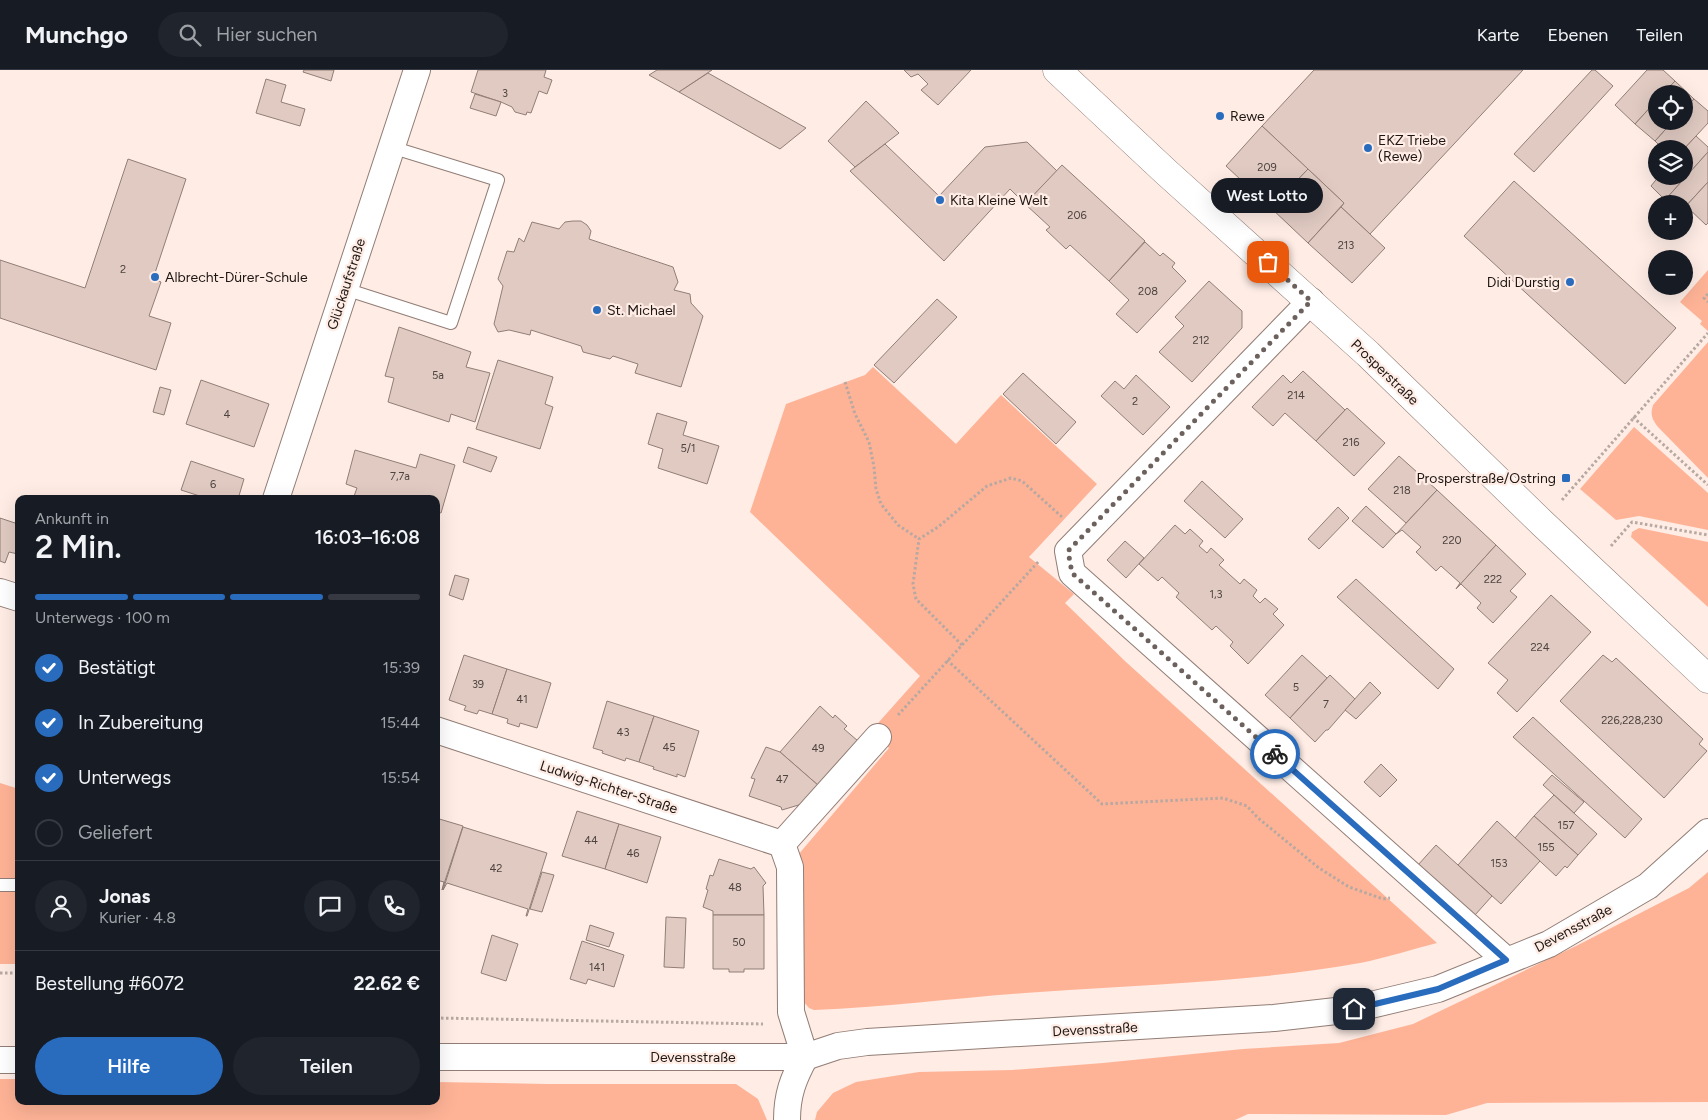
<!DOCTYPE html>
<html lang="de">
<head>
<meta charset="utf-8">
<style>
	body { margin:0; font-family:Figtree,sans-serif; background:#20242c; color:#f1f3f6; height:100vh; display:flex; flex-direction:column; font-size:19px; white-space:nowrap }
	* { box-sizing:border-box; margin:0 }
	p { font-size:16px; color:#9ea1a6 }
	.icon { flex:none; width:28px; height:28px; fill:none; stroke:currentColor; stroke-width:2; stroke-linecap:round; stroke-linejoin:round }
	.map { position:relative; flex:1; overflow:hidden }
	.side { position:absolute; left:15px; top:425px; width:425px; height:610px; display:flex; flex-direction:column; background:#171b24; border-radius:10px; box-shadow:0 5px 20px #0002 }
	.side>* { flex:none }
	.fabs { position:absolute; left:1648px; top:15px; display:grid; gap:10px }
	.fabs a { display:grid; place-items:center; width:45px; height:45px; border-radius:50%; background:#171b24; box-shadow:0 5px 20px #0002; font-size:25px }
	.pin { position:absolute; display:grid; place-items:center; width:42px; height:42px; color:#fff; margin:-21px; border-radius:10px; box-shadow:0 2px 8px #0006 }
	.courier { position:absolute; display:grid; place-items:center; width:50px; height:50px; margin:-25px; border:4px solid #296cbe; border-radius:50%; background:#fff; color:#222; box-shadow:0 1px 6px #0007 }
	.bubble { position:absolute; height:35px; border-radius:18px; background:#171b24; box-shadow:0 5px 20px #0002; font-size:16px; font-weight:600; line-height:35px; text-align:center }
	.head em { font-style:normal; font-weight:600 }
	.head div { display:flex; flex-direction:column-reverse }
	.head { display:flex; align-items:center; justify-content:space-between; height:85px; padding:0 20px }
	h1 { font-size:32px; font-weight:600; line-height:38px }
	.bar { display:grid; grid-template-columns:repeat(4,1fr); gap:8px 5px; align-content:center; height:60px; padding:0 20px }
	.bar i { height:6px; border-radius:4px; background:#363941 }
	.bar .selected { background:#296cbe }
	.bar p { grid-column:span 4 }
	.line { display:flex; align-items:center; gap:12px; padding:0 20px; border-top:1px solid #363941 }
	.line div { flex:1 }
	.round { display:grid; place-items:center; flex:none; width:52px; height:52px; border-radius:26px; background:#20242c }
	ol { padding:0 20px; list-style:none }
	li { display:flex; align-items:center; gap:15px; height:55px }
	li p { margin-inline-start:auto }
	li .icon { padding:5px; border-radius:50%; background:#296cbe; color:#fff; stroke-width:4 }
	li:last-child { color:#9ea1a6 }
	li i { width:28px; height:28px; border:2px solid #363941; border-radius:50% }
	.button { display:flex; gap:10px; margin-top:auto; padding:10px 20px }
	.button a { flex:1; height:58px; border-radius:30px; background:#296cbe; color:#fff; font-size:20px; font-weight:600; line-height:58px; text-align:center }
	.button a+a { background:#20242c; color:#f1f3f6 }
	header { display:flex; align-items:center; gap:30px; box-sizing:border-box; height:70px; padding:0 25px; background:#171b24; border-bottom:1px solid #363941 }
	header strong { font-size:24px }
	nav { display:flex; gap:28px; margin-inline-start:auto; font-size:18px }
	.search { width:350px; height:45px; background:#20242c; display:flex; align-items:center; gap:12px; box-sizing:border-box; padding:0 18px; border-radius:28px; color:#9ea1a6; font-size:19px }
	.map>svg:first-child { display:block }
	.green { fill:#feb396 }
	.building { fill:#e0cac2; stroke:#927e76 }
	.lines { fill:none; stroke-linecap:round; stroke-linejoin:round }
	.service-casing { stroke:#917d75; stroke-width:14 }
	.minor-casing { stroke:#917d75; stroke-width:28 }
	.secondary-casing { stroke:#917d75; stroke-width:29 }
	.path { stroke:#b7a8a2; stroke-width:3; stroke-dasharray:2.5 2.5; stroke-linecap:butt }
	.service { stroke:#fff; stroke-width:12 }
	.minor { stroke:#fff; stroke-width:26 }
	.secondary { stroke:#fff; stroke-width:28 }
	.done { stroke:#6c615c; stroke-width:5; stroke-dasharray:0 9 }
	.route { stroke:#296cbe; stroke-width:6 }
	.poi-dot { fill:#296cbe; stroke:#feece5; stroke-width:2 }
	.labels { text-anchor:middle; stroke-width:4.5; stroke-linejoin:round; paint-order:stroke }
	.number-label { font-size:11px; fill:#4e433f }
	.poi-label { font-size:14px; fill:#1e1613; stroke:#feece5; text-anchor:start }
	.street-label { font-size:14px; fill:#1e1613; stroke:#feece5 }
</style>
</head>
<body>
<header>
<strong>Munchgo</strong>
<div class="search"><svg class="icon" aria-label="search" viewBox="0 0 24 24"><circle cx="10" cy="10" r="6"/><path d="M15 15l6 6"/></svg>Hier suchen</div>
<nav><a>Karte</a><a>Ebenen</a><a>Teilen</a></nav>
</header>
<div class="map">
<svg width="1708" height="1050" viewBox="0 0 1708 1050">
	<rect width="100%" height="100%" fill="#feece5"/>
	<!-- green -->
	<g class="green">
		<polygon points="1708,200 1708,261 1700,254 1702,251 1680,232"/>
		<path d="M1708,272V408L1658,357C1652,349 1650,345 1653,335Z"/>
		<path d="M873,297L956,374L1001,325L1097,414L1029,487L1074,524L1065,533L1126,592L1437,873C1412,879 1386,888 1360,893C1255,912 1147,914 1040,922C964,927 890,937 814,940L809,938L796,923L798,785L889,678L871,661L920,606L750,442L786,334L865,305Z"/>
		<polygon points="1634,357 1708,423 1708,460 1639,446 1616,450 1580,419"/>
		<polygon points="1639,458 1708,472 1708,537 1631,467 1632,462"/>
		<polygon points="0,713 19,719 19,894 0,894"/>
		<polygon points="1708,802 1708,1032 1487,1033 1446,1045 1248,1044 1235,1050 815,1050 817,1042 833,1023 856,1012 881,1008 919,1002 1012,1000 1103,993 1243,979 1339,973 1413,954 1578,875 1689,818"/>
		<polygon points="0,1009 19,1009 19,1031 436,1031 436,1012 547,1014 736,1014 758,1029 767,1050 0,1050"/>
	</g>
	<!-- building -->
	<g class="building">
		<polygon points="304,0 334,0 331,11 303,2"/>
		<polygon points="478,0 546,0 544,7 552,10 547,24 539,21 531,43 527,42 526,45 515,42 512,37 501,32 471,22"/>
		<polygon points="657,0 712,0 679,22 649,5"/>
		<polygon points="904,0 971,0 938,35 921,20 928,14 918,4 911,7"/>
		<polygon points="1314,0 1523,0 1370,164 1341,137 1344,133 1262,56"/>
		<polygon points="1592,0 1595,0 1613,16 1534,102 1514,84"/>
		<polygon points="1647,0 1663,0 1675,11 1663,24 1656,24 1656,31 1635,54 1615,35"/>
		<polygon points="708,3 806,58 780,79 679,22"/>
		<polygon points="266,9 286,15 281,32 305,39 300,56 256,43"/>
		<polygon points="1675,11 1694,29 1684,40 1684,24 1663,24"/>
		<polygon points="475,24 501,32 496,46 470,38"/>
		<polygon points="1694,29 1708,41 1708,53 1684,79 1663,79 1655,71 1673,51 1684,51 1684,40"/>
		<polygon points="866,31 899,63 855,97 828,71"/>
		<polygon points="1656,31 1656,51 1673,51 1655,71 1635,54"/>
		<polygon points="1262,56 1308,99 1271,138 1226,96"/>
		<polygon points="1696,66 1708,77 1708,82 1665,130 1651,116 1659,106 1684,106 1684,79"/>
		<polygon points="1027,72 1057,101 1025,134 1010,119 944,191 850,101 885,74 939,126 985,77"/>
		<polygon points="1708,82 1708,112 1684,138 1684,134 1670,134 1665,130"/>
		<polygon points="128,89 186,109 153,209 161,212 149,246 171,253 156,300 0,248 0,190 85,218"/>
		<polygon points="1062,95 1145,171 1109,211 1070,175 1066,179 1046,160 1050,157 1025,134"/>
		<polygon points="1308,99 1344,133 1308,173 1271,138"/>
		<polygon points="1514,111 1676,258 1625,314 1464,166"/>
		<polygon points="1708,112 1708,153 1706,155 1686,136"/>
		<polygon points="1341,137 1385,178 1352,213 1308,173"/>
		<polygon points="573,151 581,151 587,155 591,161 589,169 673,197 678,212 674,220 690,224 691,233 703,246 681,317 635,303 638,294 613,286 610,289 583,282 581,276 531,260 530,265 509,260 498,262 494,254 503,216 498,209 507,181 514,182 519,168 524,172 532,152 559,159 565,152"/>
		<polygon points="1145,172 1160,186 1163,183 1175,193 1172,197 1186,211 1137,263 1116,244 1129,230 1109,211"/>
		<polygon points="1209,211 1242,241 1242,258 1192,312 1159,282 1184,256 1175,247"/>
		<polygon points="937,229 957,247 894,313 874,295"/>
		<polygon points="399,257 471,282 466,297 490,303 475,352 451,344 449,352 388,332 394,308 385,306"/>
		<polygon points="498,290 553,307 545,334 553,337 540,379 476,359"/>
		<polygon points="1303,301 1345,340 1316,371 1285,343 1273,356 1252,337 1283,305 1291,313"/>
		<polygon points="1023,303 1076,352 1056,374 1003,324"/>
		<polygon points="1136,305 1170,337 1143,365 1101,326 1115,311 1124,319"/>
		<polygon points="201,310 269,334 254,377 186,354"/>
		<polygon points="160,317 171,320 164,345 153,342"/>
		<polygon points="1347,338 1385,373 1354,406 1316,371"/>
		<polygon points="657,343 687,352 683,365 719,376 707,414 658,398 663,379 648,374"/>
		<polygon points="468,377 497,387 491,402 463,392"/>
		<polygon points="355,380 416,398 420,384 455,395 441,443 436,442 436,429 353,429 357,418 346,414"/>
		<polygon points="1399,386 1437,420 1406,453 1368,419"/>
		<polygon points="191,391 244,409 238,429 209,429 181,420"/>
		<polygon points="1202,411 1243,449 1225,468 1184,431"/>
		<polygon points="1437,420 1496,475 1456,519 1460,513 1441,496 1436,501 1416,482 1421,477 1402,460 1396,464"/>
		<polygon points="1366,436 1396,464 1383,478 1352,451"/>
		<polygon points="1338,437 1349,448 1319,479 1308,469"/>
		<polygon points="0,448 18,454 17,457 19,457 18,484 9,482 5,493 0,491"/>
		<polygon points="1175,455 1185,464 1190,459 1203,471 1199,476 1207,483 1211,478 1224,490 1219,495 1240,514 1244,509 1257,520 1253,526 1260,533 1265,528 1278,539 1273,544 1284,555 1248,594 1230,576 1233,572 1216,556 1212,560 1176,527 1179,523 1162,507 1158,511 1139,494"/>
		<polygon points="1125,471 1144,488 1126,508 1107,490"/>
		<polygon points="1496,475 1526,504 1510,521 1517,527 1493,553 1477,538 1481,533 1461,514 1456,519"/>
		<polygon points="455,505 469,509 463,530 449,525"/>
		<polygon points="1356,509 1454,599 1438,619 1337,527"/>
		<polygon points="1551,525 1591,562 1517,642 1497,623 1508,610 1488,593"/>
		<polygon points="464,585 507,599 492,644 479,640 477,644 464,640 466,636 449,630"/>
		<polygon points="1302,585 1327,608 1290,648 1265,625"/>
		<polygon points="1603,585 1612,592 1616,588 1703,669 1699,674 1707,681 1664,728 1560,631"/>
		<polygon points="507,599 551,613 537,658 520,653 519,657 507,653 508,649 492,644"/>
		<polygon points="1330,605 1355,629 1328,660 1326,660 1315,672 1290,648"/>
		<polygon points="1370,612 1381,623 1356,649 1345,640"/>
		<polygon points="607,631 654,646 639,692 626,688 625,691 602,683 603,681 593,678"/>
		<polygon points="820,636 833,648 835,645 847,656 844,659 858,671 819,716 780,682"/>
		<polygon points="654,646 699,661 685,707 677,704 677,707 653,699 654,697 639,692"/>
		<polygon points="1533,647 1642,749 1625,768 1513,667"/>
		<polygon points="766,677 780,682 819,716 802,734 782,740 781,737 749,726 755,709 751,708"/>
		<polygon points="1381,694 1397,710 1380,727 1364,712"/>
		<polygon points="1552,705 1584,732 1574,743 1543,715"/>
		<polygon points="1554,725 1597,764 1578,785 1534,746"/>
		<polygon points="577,741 619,754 605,799 562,786"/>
		<polygon points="1534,746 1578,785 1567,798 1565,796 1556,806 1515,768"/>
		<polygon points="436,748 463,756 442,820 444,812 436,810"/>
		<polygon points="1497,751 1540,791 1501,834 1458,795"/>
		<polygon points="619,754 661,767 647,813 605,799"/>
		<polygon points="463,757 547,783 527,846 526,846 528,839 447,813 443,820"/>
		<polygon points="1436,775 1492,826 1475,845 1418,795"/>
		<polygon points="719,789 751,799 754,797 766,813 763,816 764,845 713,845 713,841 703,837 708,820 706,819 710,805 713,806"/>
		<polygon points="542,802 554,805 542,842 530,839"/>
		<polygon points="713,845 764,845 764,899 744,899 744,902 729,902 729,899 713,899"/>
		<polygon points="666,847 686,848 684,898 664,897"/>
		<polygon points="590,855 614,863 609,877 586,870"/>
		<polygon points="492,865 518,874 506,911 481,903"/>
		<polygon points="582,871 624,885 614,917 588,909 586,914 570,909"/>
	</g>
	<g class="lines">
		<defs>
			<g id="service">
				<polyline points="345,219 451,253 498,110 391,77"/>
				<polyline points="0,815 19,815"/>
			</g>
			<g id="minor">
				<polyline points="1311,231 1068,481 1072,503 1506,890"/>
				<polyline points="276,429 417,0"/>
				<polyline points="0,522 19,528"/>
				<polyline points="436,660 782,774"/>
				<polyline points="782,774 790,797 791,942 805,987"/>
				<polyline points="782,774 878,667"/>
				<polyline points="436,987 805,987 838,976 867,972 1274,948 1354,939 1438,919 1549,874 1648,816 1708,762"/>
				<polyline points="0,990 19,990"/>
				<path d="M787,1050C787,1025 793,1009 805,987"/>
			</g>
			<polyline id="secondary" points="1057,0 1166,102 1368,284 1542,453 1708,609"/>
		</defs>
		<!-- service casing -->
		<use href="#service" class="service-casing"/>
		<!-- minor casing -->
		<use href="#minor" class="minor-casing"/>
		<!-- secondary casing -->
		<use href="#secondary" class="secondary-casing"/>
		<!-- path -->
		<g class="path">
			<polyline points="1708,224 1704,228 1708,232"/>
			<polyline points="845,312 855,344 869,372 874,397 876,419 881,434 898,455 919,469"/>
			<polyline points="1633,347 1708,415"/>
			<polyline points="1562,430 1708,263"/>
			<polyline points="1611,476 1632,452 1708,465"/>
			<polyline points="962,575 916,529 913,514 919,469 938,457 987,416 1011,408 1022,411 1062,447"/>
			<polyline points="947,590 1102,734 1223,728 1247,736 1258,748 1319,798 1349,817 1383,829 1390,828"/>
			<polyline points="898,645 1039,491"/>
			<polyline points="0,903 19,903"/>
			<polyline points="436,948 763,954"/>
		</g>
		<!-- service -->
		<use href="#service" class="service"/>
		<!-- minor -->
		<use href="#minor" class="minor"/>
		<!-- secondary -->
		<use href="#secondary" class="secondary"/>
	</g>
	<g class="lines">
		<!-- done -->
		<polyline class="done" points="1268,192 1311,231 1068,481 1072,503 1275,684"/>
		<!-- route -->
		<polyline class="route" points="1275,684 1506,890 1438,919 1354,939"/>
	</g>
	<!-- markers -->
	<g class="poi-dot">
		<circle cx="1220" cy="46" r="5"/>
		<circle cx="1368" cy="78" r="5"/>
		<circle cx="940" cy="130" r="5"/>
		<circle cx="155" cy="207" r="5"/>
		<circle cx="1570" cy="212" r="5"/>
		<circle cx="597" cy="240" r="5"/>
		<rect x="1561" y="403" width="10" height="10" rx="2.5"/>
	</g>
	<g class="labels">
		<!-- number labels -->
		<g class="number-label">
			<text x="505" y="27">3</text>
			<text x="1267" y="101">209</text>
			<text x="1077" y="149">206</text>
			<text x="1346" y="179">213</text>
			<text x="123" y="203">2</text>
			<text x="1148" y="225">208</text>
			<text x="1201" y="274">212</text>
			<text x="438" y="309">5a</text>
			<text x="1296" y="329">214</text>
			<text x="1135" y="335">2</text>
			<text x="227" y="348">4</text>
			<text x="1351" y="376">216</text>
			<text x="688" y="382">5/1</text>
			<text x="400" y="410">7,7a</text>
			<text x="213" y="418">6</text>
			<text x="1402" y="424">218</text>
			<text x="1452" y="474">220</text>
			<text x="1493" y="513">222</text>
			<text x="1216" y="528">1,3</text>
			<text x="1540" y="581">224</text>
			<text x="478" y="618">39</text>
			<text x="1296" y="621">5</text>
			<text x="522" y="633">41</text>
			<text x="1326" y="638">7</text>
			<text x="1632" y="654">226,228,230</text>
			<text x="623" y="666">43</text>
			<text x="669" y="681">45</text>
			<text x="818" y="682">49</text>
			<text x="782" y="713">47</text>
			<text x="1566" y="759">157</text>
			<text x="591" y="774">44</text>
			<text x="1546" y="781">155</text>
			<text x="633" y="787">46</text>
			<text x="1499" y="797">153</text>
			<text x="496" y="802">42</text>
			<text x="735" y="821">48</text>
			<text x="739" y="876">50</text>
			<text x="597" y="901">141</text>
		</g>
		<!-- poi labels -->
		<g class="poi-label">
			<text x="1230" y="51">Rewe</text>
			<text x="1378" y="75">EKZ Triebe<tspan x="1378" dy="16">(Rewe)</tspan></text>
			<text x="950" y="135">Kita Kleine Welt</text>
			<text x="165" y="212">Albrecht-Dürer-Schule</text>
			<text x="1560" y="217" text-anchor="end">Didi Durstig</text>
			<text x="607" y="245">St. Michael</text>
			<text x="1556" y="413" text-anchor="end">Prosperstraße/Ostring</text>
		</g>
		<!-- street labels -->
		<g class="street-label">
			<text transform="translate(346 214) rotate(-72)" y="5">Glückaufstraße</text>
			<text transform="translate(1385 302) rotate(44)" y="5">Prosperstraße</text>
			<text transform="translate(609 717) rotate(18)" y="5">Ludwig-Richter-Straße</text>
			<text transform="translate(1573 858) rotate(-28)" y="5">Devensstraße</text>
			<text transform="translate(1095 959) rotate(-3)" y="5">Devensstraße</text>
			<text x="693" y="992">Devensstraße</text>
		</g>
	</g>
</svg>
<div class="fabs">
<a><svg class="icon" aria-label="locate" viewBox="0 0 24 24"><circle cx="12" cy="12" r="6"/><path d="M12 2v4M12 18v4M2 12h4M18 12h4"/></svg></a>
<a><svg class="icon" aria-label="layers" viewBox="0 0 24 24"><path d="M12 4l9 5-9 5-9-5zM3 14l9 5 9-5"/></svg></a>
<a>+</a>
<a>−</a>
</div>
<div class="pin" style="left:1268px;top:192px;background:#ea580c"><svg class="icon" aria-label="bag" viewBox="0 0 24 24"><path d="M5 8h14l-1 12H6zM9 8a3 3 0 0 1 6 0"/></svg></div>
<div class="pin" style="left:1354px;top:939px;background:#1f2937"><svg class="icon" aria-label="home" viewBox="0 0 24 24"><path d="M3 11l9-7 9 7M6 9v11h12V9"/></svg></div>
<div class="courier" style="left:1275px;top:684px"><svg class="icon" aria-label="bike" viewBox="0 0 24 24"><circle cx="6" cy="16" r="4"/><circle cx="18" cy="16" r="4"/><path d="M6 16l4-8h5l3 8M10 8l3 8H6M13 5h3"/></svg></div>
<div class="bubble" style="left:1211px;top:108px;width:112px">West Lotto</div>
<section class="side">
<div class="head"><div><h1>2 Min.</h1><p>Ankunft in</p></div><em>16:03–16:08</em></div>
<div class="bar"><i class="selected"></i><i class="selected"></i><i class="selected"></i><i></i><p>Unterwegs · 100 m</p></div>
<ol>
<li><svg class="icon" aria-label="check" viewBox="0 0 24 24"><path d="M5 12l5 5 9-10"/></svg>Bestätigt<p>15:39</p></li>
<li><svg class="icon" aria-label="check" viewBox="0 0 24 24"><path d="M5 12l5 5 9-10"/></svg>In Zubereitung<p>15:44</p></li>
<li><svg class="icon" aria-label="check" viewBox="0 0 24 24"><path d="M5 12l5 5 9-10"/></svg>Unterwegs<p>15:54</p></li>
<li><i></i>Geliefert</li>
</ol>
<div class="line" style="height:90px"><a class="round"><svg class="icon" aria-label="person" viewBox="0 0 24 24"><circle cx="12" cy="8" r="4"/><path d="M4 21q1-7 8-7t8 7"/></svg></a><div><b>Jonas</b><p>Kurier · 4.8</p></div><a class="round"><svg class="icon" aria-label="chat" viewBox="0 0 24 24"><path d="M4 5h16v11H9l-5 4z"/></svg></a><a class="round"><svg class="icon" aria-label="phone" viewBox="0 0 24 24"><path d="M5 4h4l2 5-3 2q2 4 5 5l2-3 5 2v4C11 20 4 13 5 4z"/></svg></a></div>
<div class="line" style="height:65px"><div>Bestellung #6072</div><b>22.62 €</b></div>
<div class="button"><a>Hilfe</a><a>Teilen</a></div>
</section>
</div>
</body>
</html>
